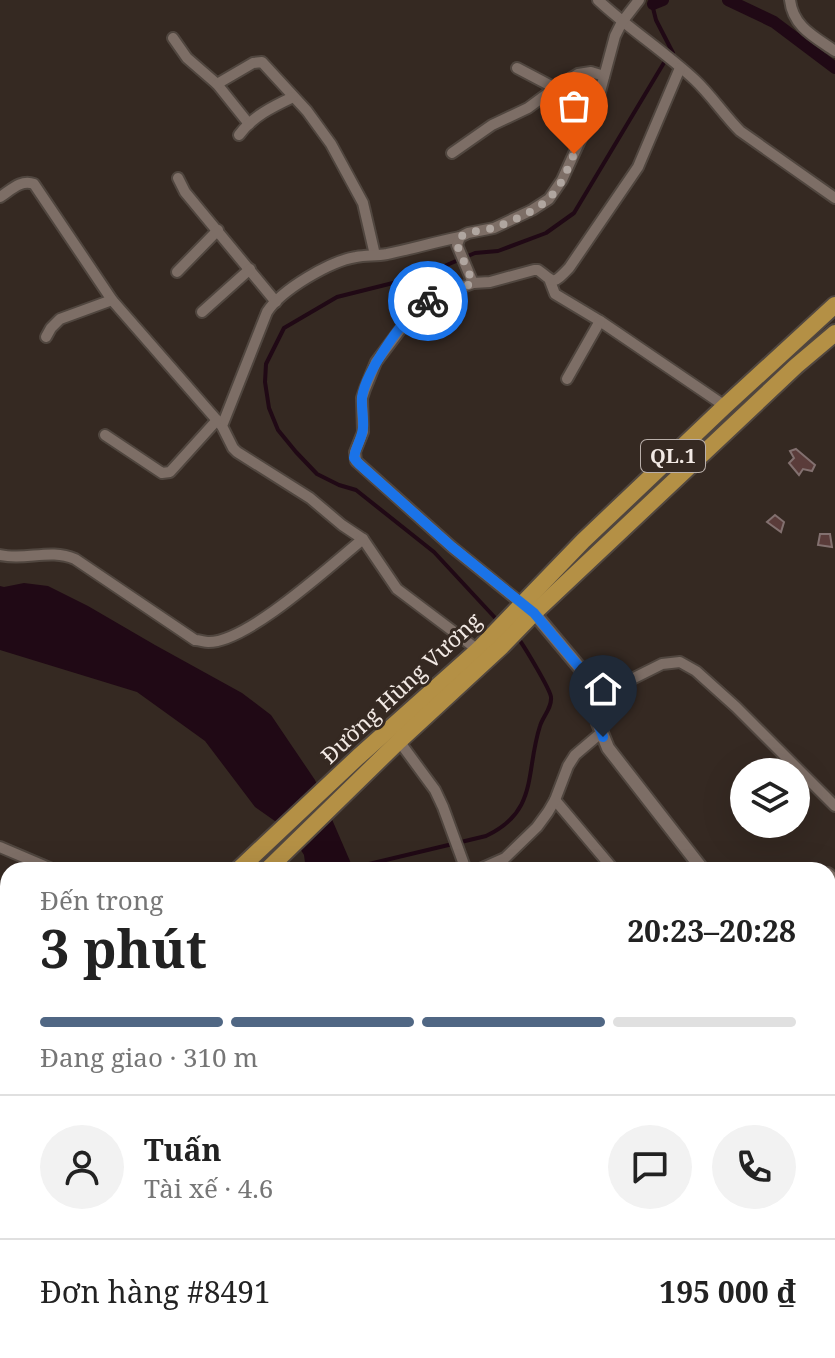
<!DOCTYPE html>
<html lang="vi">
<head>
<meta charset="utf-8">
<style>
	body { margin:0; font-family:"Noto Serif",serif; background:#f2f2f2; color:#222; height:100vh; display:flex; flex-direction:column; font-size:30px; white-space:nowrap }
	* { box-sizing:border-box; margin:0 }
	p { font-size:26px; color:#767676 }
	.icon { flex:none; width:44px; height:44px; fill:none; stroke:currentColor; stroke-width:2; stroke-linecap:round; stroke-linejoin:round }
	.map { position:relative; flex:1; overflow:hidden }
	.details { position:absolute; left:0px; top:862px; width:836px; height:496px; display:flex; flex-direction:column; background:#fff; border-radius:24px 24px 0 0; box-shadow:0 8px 32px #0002 }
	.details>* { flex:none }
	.tools { position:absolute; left:730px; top:758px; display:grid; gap:16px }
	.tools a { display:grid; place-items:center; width:80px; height:80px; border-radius:50%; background:#fff; box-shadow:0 8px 32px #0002; font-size:40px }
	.pin { position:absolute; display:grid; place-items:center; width:68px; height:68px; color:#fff; margin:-82px -34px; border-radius:50% 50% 50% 0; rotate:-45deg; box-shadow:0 0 8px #0007 }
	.pin .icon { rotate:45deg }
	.courier { position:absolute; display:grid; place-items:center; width:80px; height:80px; margin:-40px; border:6px solid #1a73e8; border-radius:50%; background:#fff; color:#222; box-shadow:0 2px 10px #0007 }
	.headline em { font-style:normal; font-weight:700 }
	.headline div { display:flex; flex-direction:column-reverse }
	.headline { display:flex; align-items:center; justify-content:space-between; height:136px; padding:0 40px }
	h1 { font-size:52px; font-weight:700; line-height:60px }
	.bar { display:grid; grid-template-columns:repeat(4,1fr); gap:12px 8px; align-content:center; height:96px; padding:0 40px }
	.bar i { height:10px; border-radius:6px; background:#e0e0e0 }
	.bar .current { background:#506784 }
	.bar p { grid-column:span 4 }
	.line { display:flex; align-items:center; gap:20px; padding:0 40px; border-top:2px solid #e0e0e0 }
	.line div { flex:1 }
	.round { display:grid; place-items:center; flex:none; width:84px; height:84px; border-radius:42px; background:#f2f2f2 }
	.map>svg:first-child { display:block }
	.water { fill:#200915 }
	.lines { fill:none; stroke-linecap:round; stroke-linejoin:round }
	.stream { stroke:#200915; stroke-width:4 }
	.canal { stroke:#200915; stroke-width:12 }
	.building { fill:#5a3c3a; stroke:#82706f; stroke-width:2 }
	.minor-casing { stroke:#50463f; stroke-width:14 }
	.tertiary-casing { stroke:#50463f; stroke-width:16 }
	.trunk-casing { stroke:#50463f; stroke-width:20 }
	.minor { stroke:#7d6e66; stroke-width:10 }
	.tertiary { stroke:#7d6e66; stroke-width:12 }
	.trunk { stroke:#b49045; stroke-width:16 }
	.done { stroke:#b0a6a0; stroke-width:8; stroke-dasharray:0 14.4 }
	.route { stroke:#1a73e8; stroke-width:10 }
	.labels { text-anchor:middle; stroke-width:6; stroke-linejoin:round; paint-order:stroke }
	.shield { fill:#352922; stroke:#b9afaa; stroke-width:2 }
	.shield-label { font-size:20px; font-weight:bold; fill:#f2e9e4 }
	.street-label { font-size:22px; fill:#f2e9e4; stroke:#352922 }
</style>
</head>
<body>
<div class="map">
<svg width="835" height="1358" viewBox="0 0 835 1358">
	<rect width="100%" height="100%" fill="#352922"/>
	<!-- water -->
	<polygon class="water" points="24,583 48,586 88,606 155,645 242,693 271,715 315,780 353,868 352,870 306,870 304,855 289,831 255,807 205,741 137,692 0,650 0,586 4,587"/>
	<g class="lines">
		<!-- stream -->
		<g class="stream">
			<polyline points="499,622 434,552 356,490 339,485 317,474 296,452 278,430 269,408 265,382 266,364 284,328 337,297 421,276 475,253 498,251 546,233 574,213 665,61 673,53 656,20 651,0"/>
			<path d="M344,870L486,836C539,811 525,772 540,726C543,716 552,708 551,697C550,689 524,646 518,638"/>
		</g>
		<!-- canal -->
		<g class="canal">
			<polyline points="728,0 774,22 835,68"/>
			<polyline points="653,4 663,0"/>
		</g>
	</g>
	<!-- building -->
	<g class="building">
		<polygon points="796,449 815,465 812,471 803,469 799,475 789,463 794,458 790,451"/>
		<polygon points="775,515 784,522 781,532 767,522"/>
		<polygon points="820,534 830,534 832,547 818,545"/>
	</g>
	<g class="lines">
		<defs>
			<g id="minor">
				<path d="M598,0C629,29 664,51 695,80C711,95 724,115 740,131L835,198"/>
				<path d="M790,0C793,27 815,37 835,51"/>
				<polyline points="173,38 187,58 217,84 249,124"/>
				<polyline points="517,68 555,88"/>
				<polyline points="217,84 253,63 262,62 307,111 331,144 363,203 375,255"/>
				<path d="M239,135C253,116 272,107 293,97"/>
				<polyline points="452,153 492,125 528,108 555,88 578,74 591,72 604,76"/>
				<polyline points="178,178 185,192 276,302"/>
				<path d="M0,197C11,190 21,179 34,184L112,300L222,426"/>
				<path d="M460,237C435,242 411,249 387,254C376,256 366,255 356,257C330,261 281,290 267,312L222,426L233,448L237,452L310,498L342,525L363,539L397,589L478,650"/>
				<polyline points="177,272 218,230"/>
				<polyline points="550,281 555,294 600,321 725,406"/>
				<polyline points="473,283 457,245 460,237 468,233 494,228 532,210 549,199 562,180 597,103 615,36 622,22 639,0"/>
				<polyline points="202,312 250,269"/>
				<polyline points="46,337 51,328 60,319 112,300"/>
				<polyline points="567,379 600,321"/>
				<polyline points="105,435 162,473 170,472 217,420"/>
				<path d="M0,555C26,561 50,548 75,559L195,640C200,640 204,642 208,642C247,643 331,565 363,539"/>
				<path d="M526,607L452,547L356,461L355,452L363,432L362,398L365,389L376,362L415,310L427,301L473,283L490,282L534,270H538C556,283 552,285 569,268L638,167L680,68"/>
				<polyline points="596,697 662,664 680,662 696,671 736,707 835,806"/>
				<polyline points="399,741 435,790 443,807 466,870"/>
				<polyline points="555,800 614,870"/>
				<polyline points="0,847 54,870"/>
				<polyline points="478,870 505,858 537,827 548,812 555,800 568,766 575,755 602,732"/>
				<polyline points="828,873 835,879"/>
				<polyline points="0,946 8,936"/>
				<polyline points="828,1068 835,1063"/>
				<polyline points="0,1293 8,1285"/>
				<polyline points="828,1303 835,1301"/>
				<polyline points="295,1350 297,1358"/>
				<polyline points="456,1350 459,1358"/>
				<polyline points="38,1358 40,1350"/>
				<polyline points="666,1358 695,1350"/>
			</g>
			<g id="tertiary">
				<polyline points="534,613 590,680 596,697 598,723 608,748 703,870"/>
				<polyline points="828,1084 835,1096"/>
			</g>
			<g id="trunk">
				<polyline points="238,870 358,757 478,650 583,541 725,406 835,305"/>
				<polyline points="267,870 399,741 502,646 534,613 796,366 835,333"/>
				<polyline points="0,1096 8,1088"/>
				<polyline points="0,1122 8,1112"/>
			</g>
		</defs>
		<!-- minor casing -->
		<use href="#minor" class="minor-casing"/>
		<!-- tertiary casing -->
		<use href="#tertiary" class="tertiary-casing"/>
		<!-- trunk casing -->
		<use href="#trunk" class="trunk-casing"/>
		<!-- minor -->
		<use href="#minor" class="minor"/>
		<!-- tertiary -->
		<use href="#tertiary" class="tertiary"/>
		<!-- trunk -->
		<use href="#trunk" class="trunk"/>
	</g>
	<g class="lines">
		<!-- done -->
		<path class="done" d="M428,301L473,283L457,245L460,237C471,230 485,231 497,227C513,220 535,212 548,199C561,188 567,170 574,154"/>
		<!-- route -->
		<path class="route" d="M428,301C406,312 366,372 362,397C361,407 364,418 363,428C362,439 355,448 354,458L359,464L452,547L534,613L590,680L596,697L598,723L603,737"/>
	</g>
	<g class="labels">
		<!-- shield labels -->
		<rect class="shield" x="641" y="440" width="64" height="32" rx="6"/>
		<g class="shield-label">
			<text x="673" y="463">QL.1</text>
		</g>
		<!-- street labels -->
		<g class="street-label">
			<text transform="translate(401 688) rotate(-43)" y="8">Đường Hùng Vương</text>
		</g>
	</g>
</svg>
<div class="tools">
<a><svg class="icon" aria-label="layers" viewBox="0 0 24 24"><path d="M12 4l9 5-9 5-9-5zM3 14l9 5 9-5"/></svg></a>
</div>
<div class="pin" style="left:574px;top:154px;background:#ea580c"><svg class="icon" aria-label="bag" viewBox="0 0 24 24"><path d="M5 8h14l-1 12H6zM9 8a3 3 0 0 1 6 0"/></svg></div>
<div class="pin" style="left:603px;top:737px;background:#1f2937"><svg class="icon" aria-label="home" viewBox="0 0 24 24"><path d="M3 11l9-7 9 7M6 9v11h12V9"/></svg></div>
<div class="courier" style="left:428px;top:301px"><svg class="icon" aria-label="bike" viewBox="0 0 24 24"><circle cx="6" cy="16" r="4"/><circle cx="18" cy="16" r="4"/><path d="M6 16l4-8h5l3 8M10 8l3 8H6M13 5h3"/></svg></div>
<section class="details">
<div class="headline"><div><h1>3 phút</h1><p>Đến trong</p></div><em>20:23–20:28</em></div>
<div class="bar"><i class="current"></i><i class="current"></i><i class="current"></i><i></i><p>Đang giao · 310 m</p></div>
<div class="line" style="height:144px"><a class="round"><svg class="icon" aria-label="person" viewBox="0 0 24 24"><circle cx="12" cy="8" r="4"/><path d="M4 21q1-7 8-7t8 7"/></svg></a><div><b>Tuấn</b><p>Tài xế · 4.6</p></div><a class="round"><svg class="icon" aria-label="chat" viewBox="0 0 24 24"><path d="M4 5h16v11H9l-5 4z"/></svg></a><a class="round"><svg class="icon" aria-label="phone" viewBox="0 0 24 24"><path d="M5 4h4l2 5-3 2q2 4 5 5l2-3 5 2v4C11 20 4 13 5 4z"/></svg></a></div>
<div class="line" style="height:104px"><div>Đơn hàng #8491</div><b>195 000 ₫</b></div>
</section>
</div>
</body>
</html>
